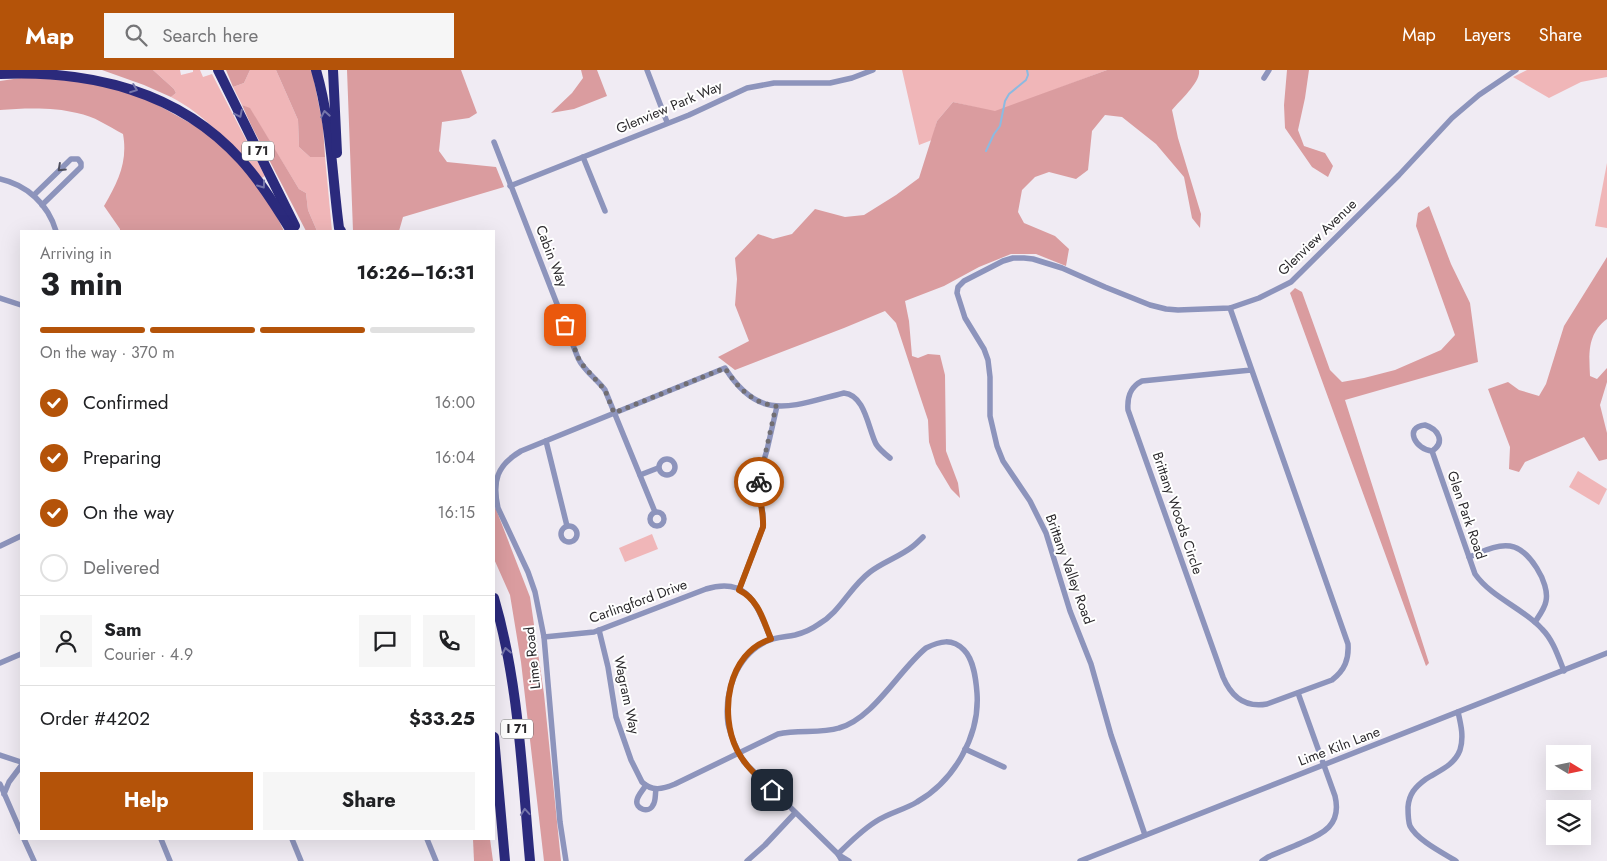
<!DOCTYPE html>
<html lang="en">
<head>
<meta charset="utf-8">
<style>
	body { margin:0; font-family:Jost,sans-serif; background:#f6f6f6; color:#202124; height:100vh; display:flex; flex-direction:column; font-size:19px; white-space:nowrap }
	* { box-sizing:border-box; margin:0 }
	p { font-size:16px; color:#757577 }
	.icon { flex:none; width:28px; height:28px; fill:none; stroke:currentColor; stroke-width:2; stroke-linecap:round; stroke-linejoin:round }
	.map { position:relative; flex:1; overflow:hidden }
	.side { position:absolute; left:20px; top:160px; width:475px; height:610px; display:flex; flex-direction:column; background:#fff; border-radius:0px; box-shadow:0 5px 20px #0002 }
	.side>* { flex:none }
	.needle { width:32px; rotate:100deg }
	.fabs { position:absolute; left:1546px; top:675px; display:grid; gap:10px }
	.fabs a { display:grid; place-items:center; width:45px; height:45px; border-radius:0px; background:#fff; box-shadow:0 5px 20px #0002; font-size:25px }
	.pin { position:absolute; display:grid; place-items:center; width:42px; height:42px; color:#fff; margin:-21px; border-radius:10px; box-shadow:0 2px 8px #0006 }
	.courier { position:absolute; display:grid; place-items:center; width:50px; height:50px; margin:-25px; border:4px solid #b45309; border-radius:50%; background:#fff; color:#222; box-shadow:0 1px 6px #0007 }
	.head em { font-style:normal; font-weight:700 }
	.head div { display:flex; flex-direction:column-reverse }
	.head { display:flex; align-items:center; justify-content:space-between; height:85px; padding:0 20px }
	h1 { font-size:32px; font-weight:700; line-height:38px }
	.bar { display:grid; grid-template-columns:repeat(4,1fr); gap:8px 5px; align-content:center; height:60px; padding:0 20px }
	.bar i { height:6px; border-radius:4px; background:#e0e0e0 }
	.bar .active { background:#b45309 }
	.bar p { grid-column:span 4 }
	.line { display:flex; align-items:center; gap:12px; padding:0 20px; border-top:1px solid #e0e0e0 }
	.line div { flex:1 }
	.round { display:grid; place-items:center; flex:none; width:52px; height:52px; border-radius:0px; background:#f6f6f6 }
	ol { padding:0 20px; list-style:none }
	li { display:flex; align-items:center; gap:15px; height:55px }
	li p { margin-inline-start:auto }
	li .icon { padding:5px; border-radius:50%; background:#b45309; color:#fff; stroke-width:4 }
	li:last-child { color:#757577 }
	li i { width:28px; height:28px; border:2px solid #e0e0e0; border-radius:50% }
	.cta { display:flex; gap:10px; margin-top:auto; padding:10px 20px }
	.cta a { flex:1; height:58px; border-radius:0px; background:#b45309; color:#fff; font-size:20px; font-weight:700; line-height:58px; text-align:center }
	.cta a+a { background:#f6f6f6; color:#202124 }
	header { display:flex; align-items:center; gap:30px; box-sizing:border-box; height:70px; padding:0 25px; background:#b45309; color:#fff }
	header strong { font-size:24px }
	nav { display:flex; gap:28px; margin-inline-start:auto; font-size:18px }
	.search { width:350px; height:45px; background:#f6f6f6; display:flex; align-items:center; gap:12px; box-sizing:border-box; padding:0 18px; border-radius:0px; color:#757577; font-size:19px }
	.map>svg:first-child { display:block }
	.green { fill:#f0b6b8 }
	.forest { fill:#da9c9f }
	.lines { fill:none; stroke-linecap:round; stroke-linejoin:round }
	.stream { stroke:#8cbae1; stroke-width:2 }
	.street { stroke:#8d94bc; stroke-width:5.5 }
	.highway { stroke:#2b2a7c; stroke-width:10 }
	.oneway { stroke:#7575aa }
	.oneway2 { stroke:#4e4f5f }
	.done { stroke:#716e72; stroke-width:5; stroke-dasharray:0 9 }
	.route { stroke:#b45309; stroke-width:6 }
	.labels { text-anchor:middle; stroke-width:4; stroke-linejoin:round; paint-order:stroke }
	.shield { fill:#fff; stroke:#6b6a6c; stroke-width:1 }
	.shield-label { font-size:12px; font-weight:bold; fill:#2c2a2d }
	.street-label { font-size:14px; fill:#2c2a2d; stroke:#fff }
</style>
</head>
<body>
<header>
<strong>Map</strong>
<div class="search"><svg class="icon" aria-label="search" viewBox="0 0 24 24"><circle cx="10" cy="10" r="6"/><path d="M15 15l6 6"/></svg>Search here</div>
<nav><a>Map</a><a>Layers</a><a>Share</a></nav>
</header>
<div class="map">
<svg width="1607" height="791" viewBox="0 0 1607 791">
	<rect width="100%" height="100%" fill="#f0ebf3"/>
	<!-- green -->
	<g class="green">
		<path d="M153,0H180L181,5L193,2V0H200L203,7L212,4L265,106L262,108C233,78 208,46 171,27L176,23L174,19Z"/>
		<polygon points="250,0 276,0 298,50 299,77 310,87 325,87 332,161 317,161 308,140 306,123 299,119 250,39 242,35 233,17 244,13"/>
		<polygon points="902,0 1107,0 995,42 953,32 937,51 932,70 919,75"/>
		<polygon points="1527,0 1607,0 1607,7 1581,12 1549,28 1513,7"/>
		<polygon points="1607,93 1607,158 1595,156"/>
		<polygon points="1578,401 1607,419 1599,435 1569,417"/>
		<polygon points="652,464 658,479 625,492 619,478"/>
	</g>
	<!-- forest -->
	<g class="forest">
		<polygon points="102,0 153,0 174,19 176,23 171,27 144,15"/>
		<polygon points="226,0 250,0 244,13 233,17"/>
		<polygon points="276,0 312,0 323,56 325,87 310,87 299,77 298,50"/>
		<polygon points="347,0 461,0 477,43 469,48 442,52 439,81 447,92 496,97 504,117 403,147 399,161 353,161"/>
		<polygon points="581,0 597,0 607,26 574,39 551,43 572,23 583,8"/>
		<path d="M1107,0H1199C1201,12 1180,30 1172,40L1178,68L1201,144L1200,158L1192,148L1184,107L1156,74L1122,47L1105,45L1092,61L1088,100L1076,109L1049,102L1035,107L1022,120L1018,142L1024,153L1055,166L1069,179L1066,196L1036,184H1011L979,197L944,216L905,231L909,251L912,286L918,288L928,284L940,285L945,305L946,381L958,413L960,428L951,419L936,394L929,372L928,350L916,314L896,253L885,241L844,258L735,300L718,287L749,271L735,235L737,209L735,188L758,164L773,169L792,164L815,139L845,147L864,145L896,125L919,108L937,51L953,32L995,41Z"/>
		<polygon points="1287,0 1309,0 1305,28 1298,60 1304,76 1325,83 1333,96 1328,107 1312,97 1285,58 1284,35"/>
		<path d="M34,6L81,9L138,24L208,63L249,104L274,141L284,161H120V159L104,136C118,112 128,92 123,64C108,56 94,46 77,43C54,37 24,38 0,40V11Z"/>
		<polygon points="242,35 250,38 299,119 306,123 308,140 317,161 306,161 251,55"/>
		<polygon points="1429,136 1451,194 1470,233 1478,292 1345,330 1429,593 1426,596 1290,223 1295,218 1302,222 1330,300 1342,312 1364,308 1395,300 1441,280 1455,265 1416,156 1418,143"/>
		<path d="M1607,187V249C1587,264 1589,284 1590,306L1597,309L1607,298V312L1600,335L1607,363V389L1599,391L1584,367L1525,392L1519,402L1509,399L1510,377L1488,319L1508,312L1519,320L1539,326L1546,314L1564,256Z"/>
		<polygon points="494,434 530,527 544,624 561,791 544,791 521,592 510,525 494,489"/>
		<polygon points="473,769 490,769 493,791 474,791"/>
	</g>
	<g class="lines">
		<!-- stream -->
		<polyline class="stream" points="986,81 994,64 1000,56 1005,31 1009,24 1026,10 1028,5 1027,0"/>
		<!-- street -->
		<g class="street">
			<polyline points="647,0 667,52"/>
			<polyline points="1264,8 1269,0"/>
			<path d="M494,72L578,288C584,301 596,308 605,320L655,442"/>
			<polyline points="583,87 605,141"/>
			<path d="M0,109C27,115 48,134 56,161"/>
			<polyline points="510,116 689,45 747,18 774,13 830,13 852,8 873,0"/>
			<polyline points="34,125 71,89 78,89 81,93 81,97 42,135"/>
			<polyline points="0,228 21,235"/>
			<path d="M1230,238L1348,574C1349,589 1345,600 1332,610L1267,634C1245,638 1231,626 1223,607L1128,340C1127,327 1130,317 1142,311L1251,300"/>
			<path d="M1425,355C1438,359 1446,372 1432,381C1416,380 1403,357 1425,355Z"/>
			<polyline points="546,371 567,456"/>
			<path d="M1432,381L1475,504C1492,528 1523,538 1542,559C1553,570 1558,586 1564,601"/>
			<circle cx="667" cy="397" r="8"/>
			<polyline points="640,405 658,398"/>
			<circle cx="657" cy="449" r="7"/>
			<circle cx="569" cy="464" r="8"/>
			<polyline points="0,476 21,466"/>
			<path d="M1469,487C1482,482 1496,474 1510,476C1529,479 1550,513 1546,531C1545,538 1539,546 1535,552"/>
			<polyline points="739,520 763,457 763,444 759,425 760,403 767,380 777,336"/>
			<path d="M599,560L608,597L616,647L631,690L642,712C652,722 663,719 675,714L778,664C798,659 820,664 839,658C874,648 899,600 926,578C940,571 952,568 964,580C974,590 976,610 977,623C980,666 954,711 917,732C904,740 888,743 875,752C861,761 850,772 838,784"/>
			<path d="M544,567L594,562L706,519C750,506 757,537 771,569"/>
			<polyline points="0,593 21,584"/>
			<polyline points="965,679 1004,697"/>
			<polyline points="0,685 21,692"/>
			<polyline points="0,714 21,762"/>
			<path d="M646,715C643,720 638,725 637,730C635,739 649,744 653,735C656,731 655,724 656,719"/>
			<polyline points="4,724 9,712 21,696"/>
			<polyline points="1145,765 1111,665 1091,594 1070,541 1046,463 1030,431 1003,391 997,376 990,346 990,307 988,290 984,279 965,248 957,223 958,217 964,211 1003,191 1013,188 1024,188 1033,189 1062,198 1105,217 1150,235 1166,239 1178,240 1230,238 1259,228 1291,212 1399,105 1452,48 1479,25 1516,0"/>
			<polyline points="24,769 34,791"/>
			<polyline points="161,769 170,791"/>
			<polyline points="292,769 301,791"/>
			<polyline points="427,769 436,791"/>
			<polyline points="839,785 849,791"/>
			<path d="M566,791L560,752L544,567L535,522L528,502L498,438C492,411 497,395 521,381L725,298C760,353 791,336 844,323C865,325 868,358 876,374C879,379 885,384 890,388"/>
			<polyline points="747,791 765,775 795,743"/>
			<path d="M842,791L838,784L744,692C737,680 731,668 728,654C724,622 736,587 765,572C773,567 785,567 795,565C803,563 812,559 819,554C840,542 850,517 870,502C883,492 899,487 912,477C916,474 920,470 923,467"/>
			<polyline points="1080,791 1607,583"/>
			<path d="M1262,791L1268,787C1279,782 1290,778 1301,773C1323,764 1342,755 1335,726L1298,623"/>
			<path d="M1456,791C1443,783 1417,770 1410,756C1408,751 1408,743 1408,737C1409,724 1415,717 1426,709C1438,701 1454,696 1460,680C1464,667 1461,655 1458,642"/>
		</g>
		<!-- highway -->
		<g class="highway">
			<polyline points="218,0 295,156"/>
			<path d="M316,0C331,51 332,105 339,158L341,161"/>
			<polyline points="333,0 337,83"/>
			<path d="M0,4C90,0 179,21 241,90C261,112 276,136 291,161"/>
			<path d="M494,528C519,613 522,704 530,791"/>
			<polyline points="494,667 505,791"/>
		</g>
	</g>
	<!-- one-way arrows -->
	<defs><path id="oneway-chevron" d="M-2-3.5L2.5 0L-2 3.5" fill="none" stroke-width="1.6" stroke-linecap="round" stroke-linejoin="round" transform="scale(1.25)"/></defs>
	<g class="oneway">
		<use href="#oneway-chevron" transform="translate(134 19) rotate(21)"/>
		<use href="#oneway-chevron" transform="translate(239 44) rotate(64)"/>
		<use href="#oneway-chevron" transform="translate(325 44) rotate(-100)"/>
		<use href="#oneway-chevron" transform="translate(262 115) rotate(54)"/>
		<use href="#oneway-chevron" transform="translate(506 581) rotate(-101)"/>
		<use href="#oneway-chevron" transform="translate(525 742) rotate(-95)"/>
	</g>
	<use class="oneway2" href="#oneway-chevron" transform="translate(61 98) rotate(137)"/>
	<g class="lines">
		<!-- done -->
		<path class="done" d="M565,255L580,292L605,320L614,343L725,298C738,318 752,333 776,336L759,412"/>
		<!-- route -->
		<path class="route" d="M759,412C758,427 764,442 763,457L739,520C759,530 763,550 771,569C727,583 719,644 737,680C745,696 759,708 772,720"/>
	</g>
	<g class="labels">
		<!-- shield labels -->
		<g class="shield">
			<rect x="242" y="71.5" width="32" height="19" rx="4"/>
			<rect x="501" y="649.5" width="32" height="19" rx="4"/>
		</g>
		<g class="shield-label">
			<text x="258" y="85">I 71</text>
			<text x="517" y="663">I 71</text>
		</g>
		<!-- street labels -->
		<g class="street-label">
			<text transform="translate(669 37) rotate(-23)" y="5">Glenview Park Way</text>
			<text transform="translate(1317 167) rotate(-44)" y="5">Glenview Avenue</text>
			<text transform="translate(552 186) rotate(69)" y="5">Cabin Way</text>
			<text transform="translate(1178 443) rotate(71)" y="5">Brittany Woods Circle</text>
			<text transform="translate(1467 445) rotate(71)" y="5">Glen Park Road</text>
			<text transform="translate(1070 499) rotate(70)" y="5">Brittany Valley Road</text>
			<text transform="translate(638 531) rotate(-20)" y="5">Carlingford Drive</text>
			<text transform="translate(532 588) rotate(-96)" y="5">Lime Road</text>
			<text transform="translate(627 625) rotate(78)" y="5">Wagram Way</text>
			<text transform="translate(1339 676) rotate(-21)" y="5">Lime Kiln Lane</text>
		</g>
	</g>
</svg>
<div class="fabs">
<a><svg class="needle" viewBox="-14 -14 28 28"><path d="M0-13l5 13h-10z" fill="#e53935"/><path d="M0 13l5-13h-10z" fill="#757577"/></svg></a>
<a><svg class="icon" aria-label="layers" viewBox="0 0 24 24"><path d="M12 4l9 5-9 5-9-5zM3 14l9 5 9-5"/></svg></a>
</div>
<div class="pin" style="left:565px;top:255px;background:#ea580c"><svg class="icon" aria-label="bag" viewBox="0 0 24 24"><path d="M5 8h14l-1 12H6zM9 8a3 3 0 0 1 6 0"/></svg></div>
<div class="pin" style="left:772px;top:720px;background:#1f2937"><svg class="icon" aria-label="home" viewBox="0 0 24 24"><path d="M3 11l9-7 9 7M6 9v11h12V9"/></svg></div>
<div class="courier" style="left:759px;top:412px"><svg class="icon" aria-label="bike" viewBox="0 0 24 24"><circle cx="6" cy="16" r="4"/><circle cx="18" cy="16" r="4"/><path d="M6 16l4-8h5l3 8M10 8l3 8H6M13 5h3"/></svg></div>
<section class="side">
<div class="head"><div><h1>3 min</h1><p>Arriving in</p></div><em>16:26–16:31</em></div>
<div class="bar"><i class="active"></i><i class="active"></i><i class="active"></i><i></i><p>On the way · 370 m</p></div>
<ol>
<li><svg class="icon" aria-label="check" viewBox="0 0 24 24"><path d="M5 12l5 5 9-10"/></svg>Confirmed<p>16:00</p></li>
<li><svg class="icon" aria-label="check" viewBox="0 0 24 24"><path d="M5 12l5 5 9-10"/></svg>Preparing<p>16:04</p></li>
<li><svg class="icon" aria-label="check" viewBox="0 0 24 24"><path d="M5 12l5 5 9-10"/></svg>On the way<p>16:15</p></li>
<li><i></i>Delivered</li>
</ol>
<div class="line" style="height:90px"><a class="round"><svg class="icon" aria-label="person" viewBox="0 0 24 24"><circle cx="12" cy="8" r="4"/><path d="M4 21q1-7 8-7t8 7"/></svg></a><div><b>Sam</b><p>Courier · 4.9</p></div><a class="round"><svg class="icon" aria-label="chat" viewBox="0 0 24 24"><path d="M4 5h16v11H9l-5 4z"/></svg></a><a class="round"><svg class="icon" aria-label="phone" viewBox="0 0 24 24"><path d="M5 4h4l2 5-3 2q2 4 5 5l2-3 5 2v4C11 20 4 13 5 4z"/></svg></a></div>
<div class="line" style="height:65px"><div>Order #4202</div><b>$33.25</b></div>
<div class="cta"><a>Help</a><a>Share</a></div>
</section>
</div>
</body>
</html>
